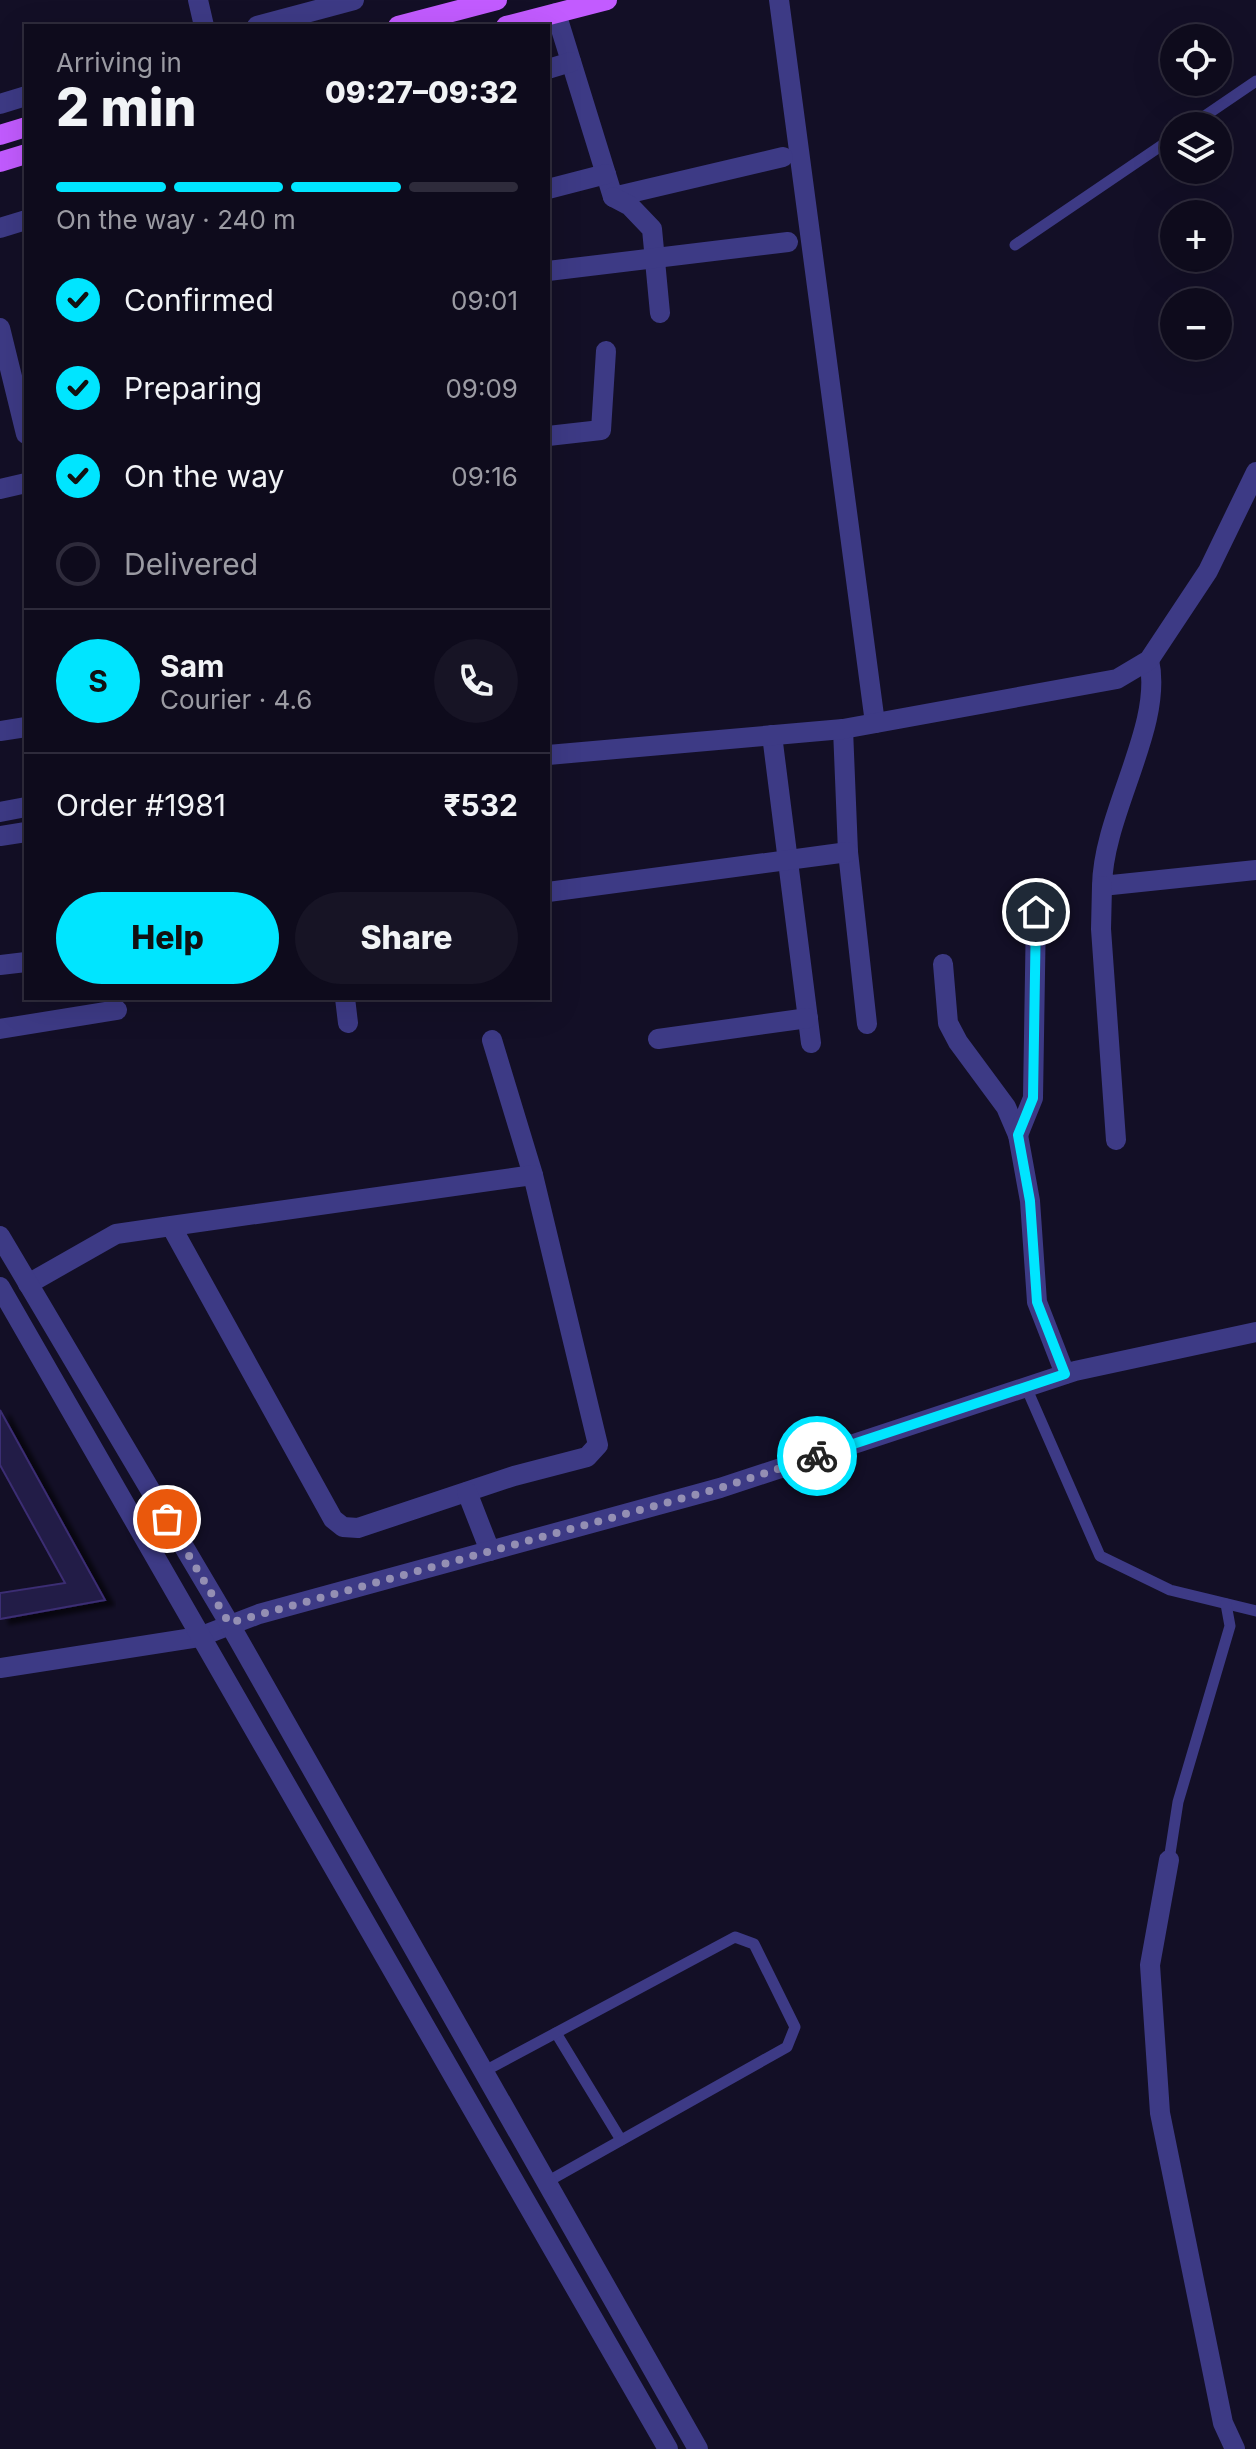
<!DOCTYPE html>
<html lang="en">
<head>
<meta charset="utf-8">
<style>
	body { margin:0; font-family:Inter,sans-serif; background:#171425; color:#f1f3f6; height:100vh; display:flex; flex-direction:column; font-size:30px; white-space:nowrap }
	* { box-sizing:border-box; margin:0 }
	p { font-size:26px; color:#9b9ba3 }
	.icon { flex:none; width:44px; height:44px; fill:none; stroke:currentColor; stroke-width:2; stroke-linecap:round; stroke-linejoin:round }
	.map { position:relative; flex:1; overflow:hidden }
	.drawer { position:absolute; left:24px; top:24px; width:526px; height:976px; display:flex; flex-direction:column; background:#0e0b1c; border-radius:0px; box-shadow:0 8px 32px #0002,0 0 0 2px #2e2b3b }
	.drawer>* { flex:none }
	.controls { position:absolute; left:1160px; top:24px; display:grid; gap:16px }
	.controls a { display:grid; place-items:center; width:72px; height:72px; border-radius:50%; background:#0e0b1c; box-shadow:0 8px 32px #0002,0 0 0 2px #2e2b3b; font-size:40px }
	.pin { position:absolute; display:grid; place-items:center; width:68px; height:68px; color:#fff; margin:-34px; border:4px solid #fff; border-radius:50%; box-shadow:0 2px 8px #0007 }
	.courier { position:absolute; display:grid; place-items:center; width:80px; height:80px; margin:-40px; border:6px solid #00e5ff; border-radius:50%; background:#fff; color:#222; box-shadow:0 2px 10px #0007 }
	.overview em { font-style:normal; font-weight:800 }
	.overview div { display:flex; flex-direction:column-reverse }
	.overview { display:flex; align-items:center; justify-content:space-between; height:136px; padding:0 32px }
	h1 { font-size:52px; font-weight:800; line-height:60px }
	.bar { display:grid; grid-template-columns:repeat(4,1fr); gap:12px 8px; align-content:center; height:96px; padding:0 32px }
	.bar i { height:10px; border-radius:6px; background:#2e2b3b }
	.bar .on { background:#00e5ff }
	.bar p { grid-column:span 4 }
	.line { display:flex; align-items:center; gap:20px; padding:0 32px; border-top:2px solid #2e2b3b }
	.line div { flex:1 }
	.round { display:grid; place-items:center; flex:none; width:84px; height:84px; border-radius:42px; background:#171425 }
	ol { padding:0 32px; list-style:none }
	li { display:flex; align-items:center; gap:24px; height:88px }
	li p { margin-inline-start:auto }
	li .icon { padding:8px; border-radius:50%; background:#00e5ff; color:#111; stroke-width:4 }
	li:last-child { color:#9b9ba3 }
	li i { width:44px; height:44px; border:4px solid #2e2b3b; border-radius:50% }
	.button { display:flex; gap:16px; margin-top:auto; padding:16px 32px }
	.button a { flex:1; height:92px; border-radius:48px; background:#00e5ff; color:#111; font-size:32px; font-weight:800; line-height:92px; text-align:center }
	.button a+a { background:#171425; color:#f1f3f6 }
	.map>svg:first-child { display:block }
	.building { fill:#241b47; stroke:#3b2d73; stroke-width:2; filter:url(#shadow) }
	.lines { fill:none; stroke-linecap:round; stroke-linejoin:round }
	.service { stroke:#3d3a85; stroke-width:11 }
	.minor { stroke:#3d3a85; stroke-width:20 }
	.tertiary { stroke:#3d3a85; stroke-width:20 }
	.primary { stroke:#c25bff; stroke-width:20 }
	.done { stroke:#948fb3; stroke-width:8; stroke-dasharray:0 14.4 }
	.route { stroke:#00e5ff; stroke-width:10 }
</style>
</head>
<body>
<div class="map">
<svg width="1256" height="2449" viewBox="0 0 1256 2449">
	<defs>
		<filter id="shadow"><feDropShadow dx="9" dy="5" stdDeviation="2" flood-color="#0009"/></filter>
	</defs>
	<rect width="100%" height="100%" fill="#130f26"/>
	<!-- building -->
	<polygon class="building" points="0,1410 105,1600 0,1619 0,1593 65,1583 0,1465"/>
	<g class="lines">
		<!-- service -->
		<g class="service">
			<polyline points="1190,126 1256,81"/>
			<polyline points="1015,245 1174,137"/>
			<polyline points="1026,1387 1100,1556 1170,1590 1256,1611"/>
			<polyline points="1169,1860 1178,1802 1230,1626 1226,1604"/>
			<polyline points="556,2033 621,2140"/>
			<polyline points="481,2073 735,1937 754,1944 795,2027 787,2047 545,2183"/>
		</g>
		<!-- minor -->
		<g class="minor">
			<polyline points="198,0 204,26"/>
			<polyline points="779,0 875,723"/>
			<polyline points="556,13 613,197 783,157"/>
			<polyline points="548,69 571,62"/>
			<polyline points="548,189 606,174"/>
			<polyline points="613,197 630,206 652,229 660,313"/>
			<polyline points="0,228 26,220"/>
			<polyline points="548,271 788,242"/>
			<polyline points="0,328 26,434"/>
			<polyline points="548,436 601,430 606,351"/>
			<polyline points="0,489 26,483"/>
			<path d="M1149,660C1164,726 1103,813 1102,886L1256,870"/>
			<polyline points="843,729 848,852 867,1024"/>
			<polyline points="0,731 26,727"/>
			<polyline points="772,735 811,1043"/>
			<polyline points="548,755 843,729 1117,679 1149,660 1208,571 1256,472"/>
			<polyline points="0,812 26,807"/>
			<polyline points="0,836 26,832"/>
			<polyline points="1102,886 1101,929 1116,1140"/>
			<polyline points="548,892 848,852"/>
			<polyline points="943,964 948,1023 958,1042 1006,1107 1018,1135 1030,1201 1037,1302 1065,1374"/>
			<polyline points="0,965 26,962"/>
			<polyline points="345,998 348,1023"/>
			<polyline points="0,1029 117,1010"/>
			<polyline points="658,1039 808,1018"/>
			<polyline points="492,1040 533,1175"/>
			<polyline points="1018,1135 1033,1098 1036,912"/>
			<polyline points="28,1284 116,1234 171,1226 533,1175 598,1445 587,1457 514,1476 358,1528 343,1527 333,1519 171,1226"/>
			<polyline points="467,1492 490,1551"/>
			<polyline points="0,1668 199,1637 259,1614 720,1488 1075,1371 1256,1332"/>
			<polyline points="1169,1860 1150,1965 1160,2113 1223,2423 1235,2449"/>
		</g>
		<!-- tertiary -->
		<g class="tertiary">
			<polyline points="257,26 354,0"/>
			<polyline points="0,104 26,96"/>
			<polyline points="0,1236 229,1623 698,2449"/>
			<polyline points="0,1287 668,2449"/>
		</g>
		<!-- primary -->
		<g class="primary">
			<polyline points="398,26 497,0"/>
			<polyline points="506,26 607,0"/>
			<polyline points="0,135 26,127"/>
			<polyline points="0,162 26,154"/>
		</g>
	</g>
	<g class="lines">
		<!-- done -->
		<polyline class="done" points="167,1519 229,1623 720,1488 817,1456"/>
		<!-- route -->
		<polyline class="route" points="817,1456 1065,1374 1037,1302 1030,1201 1018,1135 1033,1098 1036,912"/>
	</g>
</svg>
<div class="controls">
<a><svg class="icon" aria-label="locate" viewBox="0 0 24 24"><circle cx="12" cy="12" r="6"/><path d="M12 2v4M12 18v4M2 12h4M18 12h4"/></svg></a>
<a><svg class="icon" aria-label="layers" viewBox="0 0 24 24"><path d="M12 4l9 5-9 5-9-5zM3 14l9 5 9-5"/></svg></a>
<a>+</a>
<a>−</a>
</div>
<div class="pin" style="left:167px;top:1519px;background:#ea580c"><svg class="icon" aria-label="bag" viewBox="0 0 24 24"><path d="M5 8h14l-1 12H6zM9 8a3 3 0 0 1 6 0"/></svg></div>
<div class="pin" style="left:1036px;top:912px;background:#1f2937"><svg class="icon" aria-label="home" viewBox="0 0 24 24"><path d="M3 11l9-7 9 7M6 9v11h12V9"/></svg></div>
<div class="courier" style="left:817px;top:1456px"><svg class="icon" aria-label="bike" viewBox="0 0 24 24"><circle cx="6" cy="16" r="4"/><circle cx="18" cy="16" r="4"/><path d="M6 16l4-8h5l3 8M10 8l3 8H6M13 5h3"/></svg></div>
<section class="drawer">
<div class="overview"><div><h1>2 min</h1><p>Arriving in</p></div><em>09:27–09:32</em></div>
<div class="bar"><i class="on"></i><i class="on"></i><i class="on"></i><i></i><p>On the way · 240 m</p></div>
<ol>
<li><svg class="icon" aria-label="check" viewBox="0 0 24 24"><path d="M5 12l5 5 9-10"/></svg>Confirmed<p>09:01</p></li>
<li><svg class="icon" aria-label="check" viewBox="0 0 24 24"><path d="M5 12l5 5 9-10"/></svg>Preparing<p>09:09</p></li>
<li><svg class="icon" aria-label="check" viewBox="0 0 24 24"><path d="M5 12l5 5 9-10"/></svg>On the way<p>09:16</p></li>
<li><i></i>Delivered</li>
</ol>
<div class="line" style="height:144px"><b class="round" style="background:#00e5ff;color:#111">S</b><div><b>Sam</b><p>Courier · 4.6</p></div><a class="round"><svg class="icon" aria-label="phone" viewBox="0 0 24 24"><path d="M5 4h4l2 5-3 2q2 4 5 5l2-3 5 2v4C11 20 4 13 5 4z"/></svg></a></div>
<div class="line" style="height:104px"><div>Order #1981</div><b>₹532</b></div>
<div class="button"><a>Help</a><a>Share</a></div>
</section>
</div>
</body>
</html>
